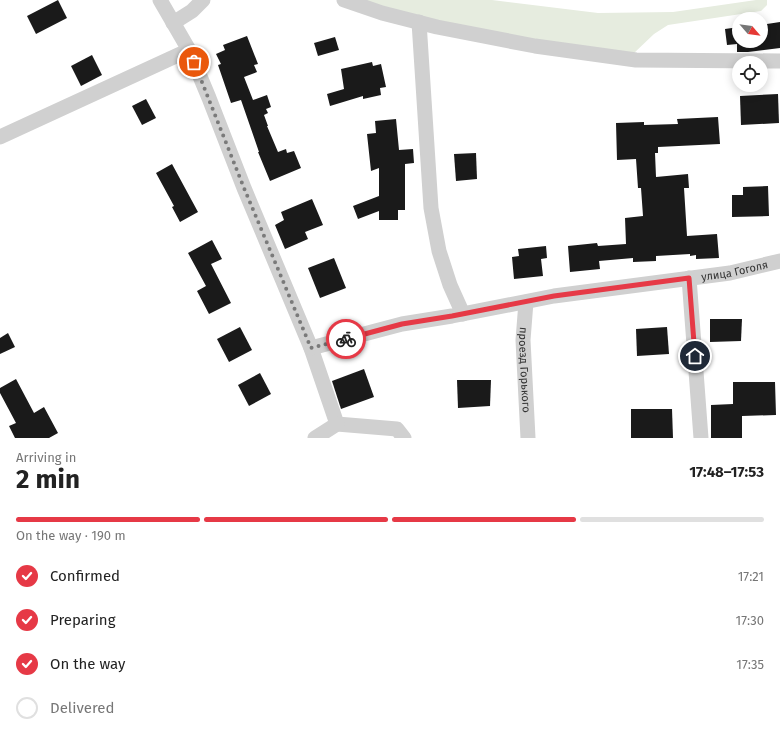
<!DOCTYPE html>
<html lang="en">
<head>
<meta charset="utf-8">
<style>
	body { margin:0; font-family:"Fira Sans",sans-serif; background:#f2f2f2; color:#222; height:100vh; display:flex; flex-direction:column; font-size:15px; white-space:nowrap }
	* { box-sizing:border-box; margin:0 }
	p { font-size:13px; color:#767676 }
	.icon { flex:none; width:22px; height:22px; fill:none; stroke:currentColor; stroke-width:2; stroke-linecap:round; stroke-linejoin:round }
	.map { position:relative; height:438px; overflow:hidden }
	.drawer { display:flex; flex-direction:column; background:#fff; flex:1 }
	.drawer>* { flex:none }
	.needle { width:26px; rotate:118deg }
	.fabs { position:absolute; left:732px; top:12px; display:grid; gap:8px }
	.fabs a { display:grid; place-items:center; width:36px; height:36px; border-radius:50%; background:#fff; box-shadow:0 2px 10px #0003; font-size:20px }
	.pin { position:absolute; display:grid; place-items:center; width:34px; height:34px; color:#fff; margin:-17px; border:2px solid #fff; border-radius:50%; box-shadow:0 1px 4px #0007 }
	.courier { position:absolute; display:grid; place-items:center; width:40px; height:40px; margin:-20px; border:3px solid #e63946; border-radius:50%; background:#fff; color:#222; box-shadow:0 1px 5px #0007 }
	.headline em { font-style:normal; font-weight:700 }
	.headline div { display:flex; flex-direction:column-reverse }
	.headline { display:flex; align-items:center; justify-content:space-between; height:68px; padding:0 16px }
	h1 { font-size:26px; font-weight:700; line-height:30px }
	.bar { display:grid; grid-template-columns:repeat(4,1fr); gap:6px 4px; align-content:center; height:48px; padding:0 16px }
	.bar i { height:5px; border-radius:3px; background:#e0e0e0 }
	.bar .active { background:#e63946 }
	.bar p { grid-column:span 4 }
	ol { padding:0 16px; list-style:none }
	li { display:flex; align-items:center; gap:12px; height:44px }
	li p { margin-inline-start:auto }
	li .icon { padding:4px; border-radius:50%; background:#e63946; color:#fff; stroke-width:4 }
	li:last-child { color:#767676 }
	li i { width:22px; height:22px; border:2px solid #e0e0e0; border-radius:50% }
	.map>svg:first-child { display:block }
	.green { fill:#e6ecdf }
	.building { fill:#1a1a1a }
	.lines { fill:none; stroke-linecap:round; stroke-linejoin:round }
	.minor { stroke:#d0d0d0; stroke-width:15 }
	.done { stroke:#7a7a7a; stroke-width:4; stroke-dasharray:0 7.2 }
	.route { stroke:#e63946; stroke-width:5 }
	.labels { text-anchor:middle; stroke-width:4; stroke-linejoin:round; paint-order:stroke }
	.street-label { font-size:11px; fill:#333; stroke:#fff }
</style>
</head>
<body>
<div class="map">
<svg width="780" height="438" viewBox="0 0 780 438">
	<rect width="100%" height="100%" fill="#fff"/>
	<!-- green -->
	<polygon class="green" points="349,0 492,0 598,13 673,12 756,0 767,0 767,5 761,11 668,25 654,34 633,54 561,48"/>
	<!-- building -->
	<g class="building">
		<polygon points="58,0 67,18 36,34 27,16"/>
		<polygon points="780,22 780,48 748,52 737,52 737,44 727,45 725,29 739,27 739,41 761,41 761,25"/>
		<polygon points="247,36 258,64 254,65 257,72 244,77 253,100 267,95 271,107 266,109 268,113 264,115 268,126 267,126 278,152 286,149 287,153 294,151 301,168 270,181 258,152 259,152 241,100 231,103 218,65 221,64 216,54 225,50 223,45"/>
		<polygon points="335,37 339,50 318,56 314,43"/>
		<polygon points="92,55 102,75 81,86 71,66"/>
		<polygon points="372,62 373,66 381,64 386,87 380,88 381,95 363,99 363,96 330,106 327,94 344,89 341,69"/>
		<polygon points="778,94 779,123 741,125 740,96"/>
		<polygon points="146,99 156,118 142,125 132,106"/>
		<polygon points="718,117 720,144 658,147 658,153 655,153 656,177 688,174 689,188 684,188 687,236 717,234 719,258 696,259 696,255 690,256 690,254 656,256 656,261 633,262 633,258 599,261 600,269 570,272 568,246 597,243 598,246 626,244 625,218 643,216 641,188 638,188 636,159 617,160 616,123 644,122 644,125 678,124 677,119"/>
		<polygon points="396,119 399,150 413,149 414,163 405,164 405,210 398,210 398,220 379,220 379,211 358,219 353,206 379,196 379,168 371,171 367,134 376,133 375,121"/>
		<polygon points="476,153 477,179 456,181 454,154"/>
		<polygon points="172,164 198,212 180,222 172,207 174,206 156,173"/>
		<polygon points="768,186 769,216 732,217 732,195 743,195 743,187"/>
		<polygon points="312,199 323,225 305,232 308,239 285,249 275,225 284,220 281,212"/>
		<polygon points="212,240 222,259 211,264 231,303 209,314 197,291 206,286 188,253"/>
		<polygon points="546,246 547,258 541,259 543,276 514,279 512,257 519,256 518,249"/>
		<polygon points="334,258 346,288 320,298 308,268"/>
		<polygon points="710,319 742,319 741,341 710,342"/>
		<polygon points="240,327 252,350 229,362 217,339"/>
		<polygon points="667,327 669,354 637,356 636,329"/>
		<polygon points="8,333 15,347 0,354 0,338"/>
		<polygon points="364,369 374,397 341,409 332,381"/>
		<polygon points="260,373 271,394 249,406 238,385"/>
		<polygon points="16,379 34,413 44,407 58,433 49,438 15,438 9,426 16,423 0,393 0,388"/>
		<polygon points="457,380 491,380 490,406 458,408"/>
		<polygon points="733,382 775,382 776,415 742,416 742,438 711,438 711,405 733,404"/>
		<polygon points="631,409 672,409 673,438 631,438"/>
	</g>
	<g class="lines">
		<!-- minor -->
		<g class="minor">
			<polyline points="160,0 189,50 209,98 244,188 311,348 337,424 397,429 404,438"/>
			<polyline points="344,0 382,13 437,27 535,46 636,60 780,61"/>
			<polyline points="419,22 431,208 439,251 450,285 463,314"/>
			<polyline points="173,23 192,11 203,0"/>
			<polyline points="0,137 189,50"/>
			<polyline points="689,278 701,438"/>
			<path id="s1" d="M526,302L523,340L528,438"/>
			<path id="s2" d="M311,348L402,324L452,316L554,296L730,273L780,261"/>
			<polyline points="315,438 337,424"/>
		</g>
	</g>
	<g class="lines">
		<!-- done -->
		<polyline class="done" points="194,62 244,188 311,348 346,339"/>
		<!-- route -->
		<polyline class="route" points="346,339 402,324 452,316 554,296 689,278 695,356"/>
	</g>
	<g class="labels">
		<!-- street labels -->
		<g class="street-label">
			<text dy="4" stroke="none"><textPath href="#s2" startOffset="431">улица Гоголя</textPath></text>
			<text dy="4" stroke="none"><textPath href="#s1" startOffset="68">проезд Горького</textPath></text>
		</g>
	</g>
</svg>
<div class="fabs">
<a><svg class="needle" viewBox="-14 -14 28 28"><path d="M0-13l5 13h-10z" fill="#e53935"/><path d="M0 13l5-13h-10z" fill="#767676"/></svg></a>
<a><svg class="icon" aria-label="locate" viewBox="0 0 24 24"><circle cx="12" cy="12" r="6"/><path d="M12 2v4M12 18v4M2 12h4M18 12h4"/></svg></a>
</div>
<div class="pin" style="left:194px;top:62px;background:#ea580c"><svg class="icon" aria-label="bag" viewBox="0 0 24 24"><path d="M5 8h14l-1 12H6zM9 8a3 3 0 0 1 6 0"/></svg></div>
<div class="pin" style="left:695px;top:356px;background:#1f2937"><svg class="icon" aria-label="home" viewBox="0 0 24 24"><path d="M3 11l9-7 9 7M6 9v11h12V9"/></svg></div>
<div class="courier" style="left:346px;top:339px"><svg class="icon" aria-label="bike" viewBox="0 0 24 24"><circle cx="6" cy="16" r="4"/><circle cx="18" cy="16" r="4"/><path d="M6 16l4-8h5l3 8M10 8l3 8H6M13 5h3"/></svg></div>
</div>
<section class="drawer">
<div class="headline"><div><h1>2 min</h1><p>Arriving in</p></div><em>17:48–17:53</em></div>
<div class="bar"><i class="active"></i><i class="active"></i><i class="active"></i><i></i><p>On the way · 190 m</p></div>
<ol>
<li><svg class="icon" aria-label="check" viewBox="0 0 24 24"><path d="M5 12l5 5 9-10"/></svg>Confirmed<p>17:21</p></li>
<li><svg class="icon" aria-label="check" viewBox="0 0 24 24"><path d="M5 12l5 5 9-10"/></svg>Preparing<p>17:30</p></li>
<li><svg class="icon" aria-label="check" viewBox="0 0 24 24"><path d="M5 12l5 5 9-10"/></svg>On the way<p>17:35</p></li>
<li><i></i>Delivered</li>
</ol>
</section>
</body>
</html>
